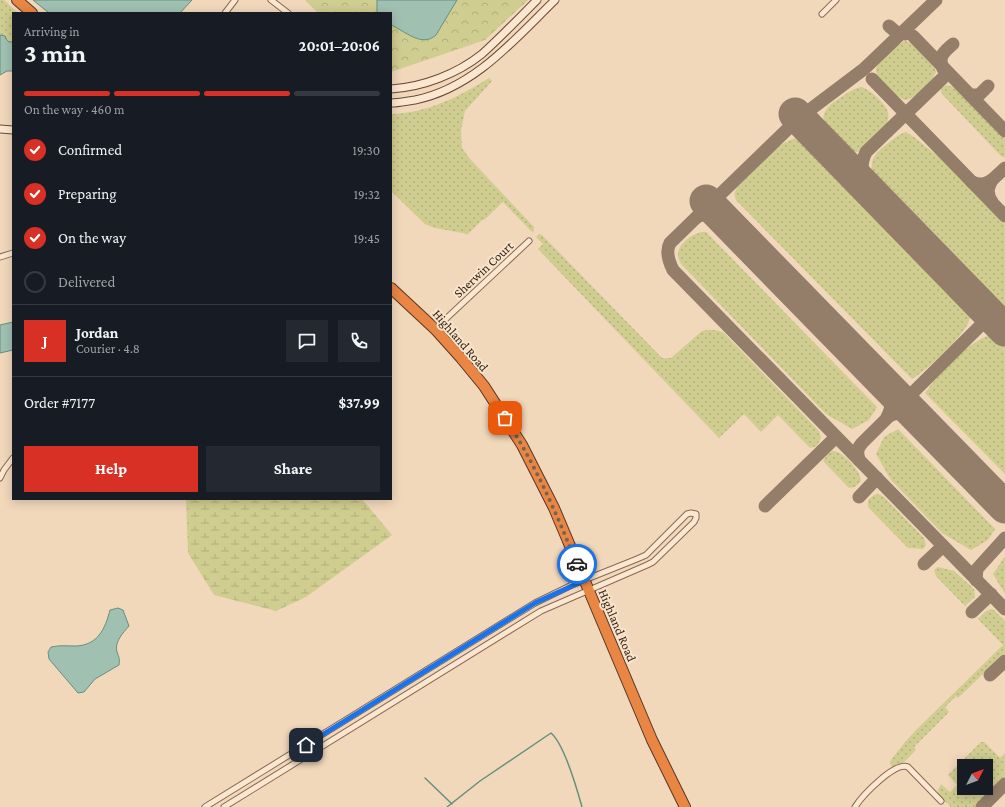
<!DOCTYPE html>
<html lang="en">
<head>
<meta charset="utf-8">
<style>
	body { margin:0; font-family:"Crimson Pro",serif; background:#242831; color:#f1f3f6; height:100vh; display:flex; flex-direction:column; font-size:15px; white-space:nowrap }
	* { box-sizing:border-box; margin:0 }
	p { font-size:13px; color:#9ea1a6 }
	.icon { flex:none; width:22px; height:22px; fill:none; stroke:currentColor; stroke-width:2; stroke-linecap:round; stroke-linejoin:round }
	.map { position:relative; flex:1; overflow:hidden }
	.panel { position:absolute; left:12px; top:12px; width:380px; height:488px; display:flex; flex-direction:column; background:#171b24; border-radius:0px; box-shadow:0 2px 10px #0003 }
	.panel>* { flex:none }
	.needle { width:26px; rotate:48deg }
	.tools { position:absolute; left:957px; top:759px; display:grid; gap:8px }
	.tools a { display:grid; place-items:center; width:36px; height:36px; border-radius:0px; background:#171b24; box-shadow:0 2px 10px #0003; font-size:20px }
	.pin { position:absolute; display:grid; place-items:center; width:34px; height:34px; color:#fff; margin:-17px; border-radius:8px; box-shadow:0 2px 6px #0006 }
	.courier { position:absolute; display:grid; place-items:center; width:40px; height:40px; margin:-20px; border:3px solid #1a73e8; border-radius:50%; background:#fff; color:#222; box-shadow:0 1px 5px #0007 }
	.head em { font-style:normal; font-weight:700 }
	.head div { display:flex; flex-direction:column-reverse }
	.head { display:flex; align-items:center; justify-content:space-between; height:68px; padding:0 12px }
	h1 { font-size:26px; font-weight:700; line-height:30px }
	.bar { display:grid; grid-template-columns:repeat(4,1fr); gap:6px 4px; align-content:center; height:48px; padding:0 12px }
	.bar i { height:5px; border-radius:3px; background:#363941 }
	.bar .active { background:#d93025 }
	.bar p { grid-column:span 4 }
	.line { display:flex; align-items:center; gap:10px; padding:0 12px; border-top:1px solid #363941 }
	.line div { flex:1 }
	.round { display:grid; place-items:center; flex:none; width:42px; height:42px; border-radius:0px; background:#242831 }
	ol { padding:0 12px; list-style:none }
	li { display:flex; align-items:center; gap:12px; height:44px }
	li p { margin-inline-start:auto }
	li .icon { padding:4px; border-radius:50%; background:#d93025; color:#fff; stroke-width:4 }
	li:last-child { color:#9ea1a6 }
	li i { width:22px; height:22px; border:2px solid #363941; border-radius:50% }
	.button { display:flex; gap:8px; margin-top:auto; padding:8px 12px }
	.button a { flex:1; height:46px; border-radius:0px; background:#d93025; color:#fff; font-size:16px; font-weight:700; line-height:46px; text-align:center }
	.button a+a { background:#242831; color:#f1f3f6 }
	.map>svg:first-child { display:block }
	.grass { fill:url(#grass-dots); fill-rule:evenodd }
	.wetland { fill:url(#wetland-marsh) }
	.park { fill:url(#park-crowns) }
	.water { fill:#a0c1b2; stroke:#678f7f }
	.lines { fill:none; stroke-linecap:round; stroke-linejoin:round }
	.stream { stroke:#678f7f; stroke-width:1.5 }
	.taxiway { stroke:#947e6a; stroke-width:13 }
	.runway { stroke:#947e6a; stroke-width:33 }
	.street-casing { stroke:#896854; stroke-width:7 }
	.secondary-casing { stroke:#6b4937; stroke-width:9 }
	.highway-casing { stroke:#563729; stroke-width:12 }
	.street { stroke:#fbe7cf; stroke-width:5 }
	.secondary { stroke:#fbe7cf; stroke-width:7 }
	.highway { stroke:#e98643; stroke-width:10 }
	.done { stroke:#786352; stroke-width:4; stroke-dasharray:0 7.2 }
	.route { stroke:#1a73e8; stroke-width:5 }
	.labels { text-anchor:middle; stroke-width:4; stroke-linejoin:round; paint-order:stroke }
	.street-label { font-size:13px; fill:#37241a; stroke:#f8e4cb }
</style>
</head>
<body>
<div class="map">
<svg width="1005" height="807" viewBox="0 0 1005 807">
	<defs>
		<pattern id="grass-dots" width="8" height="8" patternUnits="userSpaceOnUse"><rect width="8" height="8" fill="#cfcd8f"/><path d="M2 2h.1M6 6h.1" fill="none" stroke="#b2b07b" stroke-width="1.8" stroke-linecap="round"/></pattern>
		<pattern id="wetland-marsh" width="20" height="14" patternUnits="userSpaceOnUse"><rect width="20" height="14" fill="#cfcd8f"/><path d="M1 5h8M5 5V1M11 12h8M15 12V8" fill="none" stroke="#b2b07b"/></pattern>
		<pattern id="park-crowns" width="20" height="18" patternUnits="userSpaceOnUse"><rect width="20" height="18" fill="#cfcd8f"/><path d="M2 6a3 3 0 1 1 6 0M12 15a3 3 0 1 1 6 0" fill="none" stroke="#b2b07b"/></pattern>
	</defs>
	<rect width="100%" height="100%" fill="#f1d8bb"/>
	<!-- grass -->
	<g class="grass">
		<polygon points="0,0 4,0 18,13 13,13 13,44 0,57"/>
		<path d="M906,41C915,44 933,62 936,71C934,82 916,99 905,100C897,98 875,79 876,70C876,62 898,42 906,41Z"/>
		<path d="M489,78L492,81L465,111L461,130L462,148L470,159L534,227L533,233L503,202L484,220H482L468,234L435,228L425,224L391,191V114C427,113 459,97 489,78Z"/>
		<polygon points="947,85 956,88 1005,139 1005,157 1002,157 943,95 941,92 941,88"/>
		<path d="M862,87C870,90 885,103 888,112C889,116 888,120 887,125L860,150L858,152H850C838,144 816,125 826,110C829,105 835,101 840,98C848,93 853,88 862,87Z"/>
		<path d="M906,132L914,137L941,159L1005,224V312L874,178C868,161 874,154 887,144C893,139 899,134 906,132Z"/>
		<path d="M797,138L805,141L968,306C970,310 971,314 970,318C966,335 927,370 912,379L736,200C734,195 734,192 737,188C751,173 777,141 797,138Z"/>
		<path d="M702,232H706L877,407L869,420L852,429L826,414L682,265C670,250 688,235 702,232Z"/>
		<path d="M539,234L542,235L662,358H671L702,331C710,329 716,329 724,333L819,431L821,438L817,446L810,448L778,415L761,432L744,414L719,438L538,249L543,244L536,237Z"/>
		<path d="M993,335L999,339L1005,346V474L925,393C936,377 973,336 993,335Z"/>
		<polygon points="898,429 995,529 988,540 971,550 942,533 891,480 876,454 884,437"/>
		<path d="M832,451C842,450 861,471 861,481L855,487L849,488L823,461L827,455Z"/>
		<polygon points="878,494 884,497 924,538 926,545 923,549 908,548 868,507 868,500 874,495"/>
		<polygon points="1005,556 1005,594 993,574"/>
		<polygon points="938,567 954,571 974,589 975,597 965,606 936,576 934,570"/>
		<polygon points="991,609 994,610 1005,621 1005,653 958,698 956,696 945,707 949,712 914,747 916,750 904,762 893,767 890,764 891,760 905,742 918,728 1003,645 978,619 986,611"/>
		<path d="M981,742H984L1000,758L1005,753V777L974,807H951L939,795L938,790L941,784L950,792L957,785L948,775ZM964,766H986V788H964Z"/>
	</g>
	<!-- wetland -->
	<polygon class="wetland" points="186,499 362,499 392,535 306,597 276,611 214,595 188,553"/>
	<!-- park -->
	<polygon class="park" points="305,0 528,0 485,40 391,72 391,13 318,13"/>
	<!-- water -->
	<g class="water">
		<polygon points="33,0 192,0 180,13 49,13"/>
		<path d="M377,0H457L436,35C422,48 405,31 391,25V13H377Z"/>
		<polygon points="0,35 5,36 6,39 9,42 13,42 13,71 7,71 0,75"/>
		<polygon points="13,322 13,350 0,353 0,325"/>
		<path d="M118,608L123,610L129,626C123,633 114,642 117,652C119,658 120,658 119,665L95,679L84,692L78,693L49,659L48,652L51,647C60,645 68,646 76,646C98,645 105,629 110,610Z"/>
	</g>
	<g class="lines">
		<!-- stream -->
		<g class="stream">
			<polyline points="425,778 452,804"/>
			<path d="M447,807L480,781L551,733C564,744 577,789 582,807"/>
		</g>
		<!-- taxiway -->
		<g class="taxiway">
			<path d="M936,0L864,69L799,118L670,243C665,252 669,262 673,270L1005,609"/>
			<polyline points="889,26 896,32 905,34"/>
			<polyline points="913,36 1005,131"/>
			<path d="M943,69C938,56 943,53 953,44"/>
			<polyline points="872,79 1005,216"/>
			<polyline points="970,95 979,95 988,86"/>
			<polyline points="992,180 1005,168"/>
			<path d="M972,182C980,185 984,185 992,180C987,189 987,194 992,202"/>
			<path d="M867,188C861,174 860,165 866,152L948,73"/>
			<path d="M697,217C707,212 712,214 722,217"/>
			<polyline points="982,324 985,317 984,307"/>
			<path d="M887,386C892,397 893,406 887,417"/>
			<path d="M889,416C899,411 908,413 918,418"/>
			<path d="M859,460C857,452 857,449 862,443L982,324L989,321L999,324"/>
			<polyline points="859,497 877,478"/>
			<polyline points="765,506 836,437"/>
			<polyline points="924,564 943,546"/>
			<polyline points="976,580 977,569 1005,538"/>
			<polyline points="972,612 991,594"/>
			<polyline points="990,675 1005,661"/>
			<polyline points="982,807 1005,784"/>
		</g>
		<!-- runway -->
		<g class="runway">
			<polyline points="795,114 1005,330"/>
			<polyline points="706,201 1005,507"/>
		</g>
		<defs>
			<g id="street">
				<polyline points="271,0 288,13"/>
				<polyline points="225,13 235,0"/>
				<polyline points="822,14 836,0"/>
				<polyline points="0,257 13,253"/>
				<polyline points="435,329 529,241"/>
				<polyline points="0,478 4,470 13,458"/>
				<polyline points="205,807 535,603 572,585 637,559 646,555 687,514 691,513 696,514 696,518 694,522 653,562 647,565 541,611 224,807"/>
				<path d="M855,807C862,796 895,761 908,767L941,801"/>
			</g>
			<g id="secondary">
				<path d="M391,89C423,87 457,74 482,54C501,37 519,18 537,0"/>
				<path d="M391,103C399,103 407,101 415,100C474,88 514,40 555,0"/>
				<polyline points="0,129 13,130"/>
			</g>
			<g id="highway">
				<polyline points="17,0 32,13"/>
				<polyline points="391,288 435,329 461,358 484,386 522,445 554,508 652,740 685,807"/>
			</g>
		</defs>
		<!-- street casing -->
		<use href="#street" class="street-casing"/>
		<!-- secondary casing -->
		<use href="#secondary" class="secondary-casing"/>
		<!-- highway casing -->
		<use href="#highway" class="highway-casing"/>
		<!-- street -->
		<use href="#street" class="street"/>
		<!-- secondary -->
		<use href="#secondary" class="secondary"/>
		<!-- highway -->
		<use href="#highway" class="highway"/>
	</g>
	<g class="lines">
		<!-- done -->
		<path class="done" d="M505,418C535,463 556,513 577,564"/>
		<!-- route -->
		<polyline class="route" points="306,745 535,603 585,580 577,564"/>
	</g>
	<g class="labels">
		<!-- street labels -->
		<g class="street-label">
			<text transform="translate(483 269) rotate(-43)" y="5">Sherwin Court</text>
			<text transform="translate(461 340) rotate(49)" y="5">Highland Road</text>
			<text transform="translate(618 625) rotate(67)" y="5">Highland Road</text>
		</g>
	</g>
</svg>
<div class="tools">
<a><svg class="needle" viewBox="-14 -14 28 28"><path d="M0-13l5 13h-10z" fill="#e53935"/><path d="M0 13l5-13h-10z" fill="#9ea1a6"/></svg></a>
</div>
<div class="pin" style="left:505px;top:418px;background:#ea580c"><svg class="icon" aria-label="bag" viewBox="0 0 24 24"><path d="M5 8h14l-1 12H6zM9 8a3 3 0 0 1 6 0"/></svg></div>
<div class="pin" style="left:306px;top:745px;background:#1f2937"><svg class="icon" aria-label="home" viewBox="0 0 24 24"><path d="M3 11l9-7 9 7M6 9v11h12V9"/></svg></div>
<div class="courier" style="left:577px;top:564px"><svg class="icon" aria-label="car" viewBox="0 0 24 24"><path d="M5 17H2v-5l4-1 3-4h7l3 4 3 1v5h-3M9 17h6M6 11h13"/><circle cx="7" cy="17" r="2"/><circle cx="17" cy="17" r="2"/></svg></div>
<section class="panel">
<div class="head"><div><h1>3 min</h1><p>Arriving in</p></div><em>20:01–20:06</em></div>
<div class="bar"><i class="active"></i><i class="active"></i><i class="active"></i><i></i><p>On the way · 460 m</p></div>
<ol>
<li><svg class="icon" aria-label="check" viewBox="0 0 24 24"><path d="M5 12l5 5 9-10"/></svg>Confirmed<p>19:30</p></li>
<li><svg class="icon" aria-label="check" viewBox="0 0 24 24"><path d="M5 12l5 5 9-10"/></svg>Preparing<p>19:32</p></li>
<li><svg class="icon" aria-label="check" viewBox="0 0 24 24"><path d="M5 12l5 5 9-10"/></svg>On the way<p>19:45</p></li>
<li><i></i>Delivered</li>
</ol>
<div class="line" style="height:72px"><b class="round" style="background:#d93025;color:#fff">J</b><div><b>Jordan</b><p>Courier · 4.8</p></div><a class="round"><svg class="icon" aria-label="chat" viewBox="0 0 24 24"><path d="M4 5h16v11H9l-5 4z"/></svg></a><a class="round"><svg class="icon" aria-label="phone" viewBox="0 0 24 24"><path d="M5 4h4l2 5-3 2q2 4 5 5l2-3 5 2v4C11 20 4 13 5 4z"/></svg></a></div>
<div class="line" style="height:52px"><div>Order #7177</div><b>$37.99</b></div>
<div class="button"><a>Help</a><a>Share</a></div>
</section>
</div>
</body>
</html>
